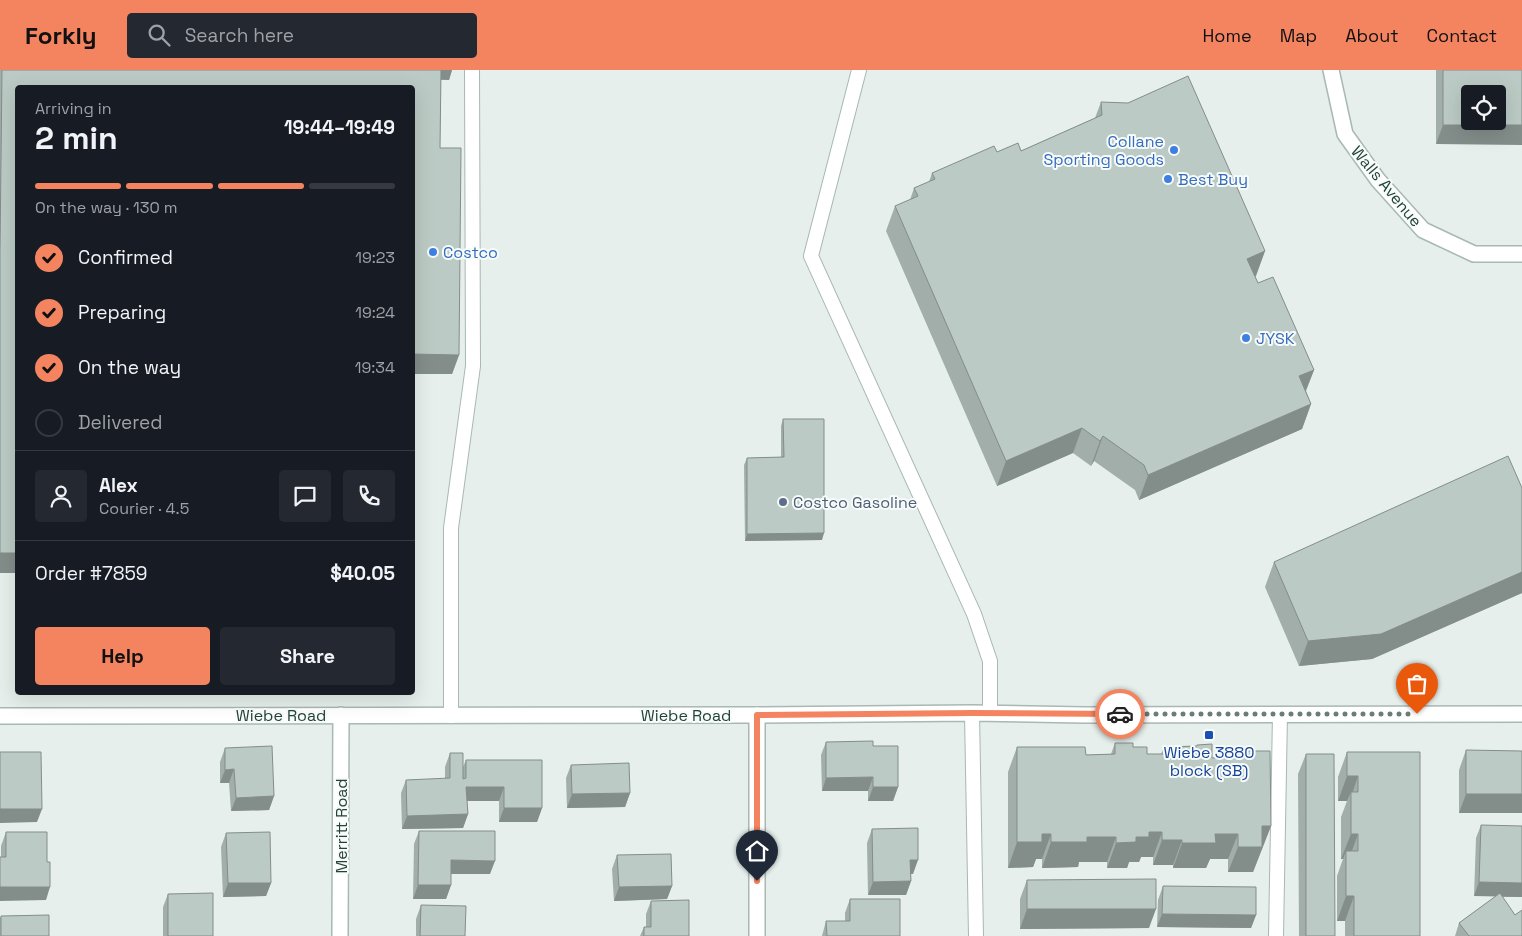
<!DOCTYPE html>
<html lang="en">
<head>
<meta charset="utf-8">
<style>
	body { margin:0; font-family:"Space Grotesk",sans-serif; background:#242831; color:#f1f3f6; height:100vh; display:flex; flex-direction:column; font-size:19px; white-space:nowrap }
	* { box-sizing:border-box; margin:0 }
	p { font-size:16px; color:#9ea1a6 }
	.icon { flex:none; width:28px; height:28px; fill:none; stroke:currentColor; stroke-width:2; stroke-linecap:round; stroke-linejoin:round }
	.map { position:relative; flex:1; overflow:hidden }
	.panel { position:absolute; left:15px; top:15px; width:400px; height:610px; display:flex; flex-direction:column; background:#171b24; border-radius:5px; box-shadow:0 5px 20px #0002 }
	.panel>* { flex:none }
	.controls { position:absolute; left:1461px; top:15px; display:grid; gap:10px }
	.controls a { display:grid; place-items:center; width:45px; height:45px; border-radius:5px; background:#171b24; box-shadow:0 5px 20px #0002; font-size:25px }
	.pin { position:absolute; display:grid; place-items:center; width:42px; height:42px; color:#fff; margin:-51px -21px; border-radius:50% 50% 50% 0; rotate:-45deg; box-shadow:0 0 5px #0007 }
	.pin .icon { rotate:45deg }
	.courier { position:absolute; display:grid; place-items:center; width:50px; height:50px; margin:-25px; border:4px solid #f4845f; border-radius:50%; background:#fff; color:#222; box-shadow:0 1px 6px #0007 }
	.summary em { font-style:normal; font-weight:600 }
	.summary div { display:flex; flex-direction:column-reverse }
	.summary { display:flex; align-items:center; justify-content:space-between; height:85px; padding:0 20px }
	h1 { font-size:32px; font-weight:600; line-height:38px }
	.bar { display:grid; grid-template-columns:repeat(4,1fr); gap:8px 5px; align-content:center; height:60px; padding:0 20px }
	.bar i { height:6px; border-radius:4px; background:#363941 }
	.bar .on { background:#f4845f }
	.bar p { grid-column:span 4 }
	.line { display:flex; align-items:center; gap:12px; padding:0 20px; border-top:1px solid #363941 }
	.line div { flex:1 }
	.round { display:grid; place-items:center; flex:none; width:52px; height:52px; border-radius:5px; background:#242831 }
	ol { padding:0 20px; list-style:none }
	li { display:flex; align-items:center; gap:15px; height:55px }
	li p { margin-inline-start:auto }
	li .icon { padding:5px; border-radius:50%; background:#f4845f; color:#111; stroke-width:4 }
	li:last-child { color:#9ea1a6 }
	li i { width:28px; height:28px; border:2px solid #363941; border-radius:50% }
	.action { display:flex; gap:10px; margin-top:auto; padding:10px 20px }
	.action a { flex:1; height:58px; border-radius:5px; background:#f4845f; color:#111; font-size:20px; font-weight:600; line-height:58px; text-align:center }
	.action a+a { background:#242831; color:#f1f3f6 }
	header { display:flex; align-items:center; gap:30px; box-sizing:border-box; height:70px; padding:0 25px; background:#f4845f; color:#111 }
	header strong { font-size:24px }
	nav { display:flex; gap:28px; margin-inline-start:auto; font-size:18px }
	.search { width:350px; height:45px; background:#242831; display:flex; align-items:center; gap:12px; box-sizing:border-box; padding:0 18px; border-radius:5px; color:#9ea1a6; font-size:19px }
	.map>svg:first-child { display:block }
	.lines { fill:none; stroke-linecap:round; stroke-linejoin:round }
	.lane-casing { stroke:#a8b8b2; stroke-width:16 }
	.street-casing { stroke:#a8b8b2; stroke-width:18 }
	.lane { stroke:#fff; stroke-width:14 }
	.street { stroke:#fff; stroke-width:15 }
	.wall { fill:#a1aea9 }
	.shaded-wall { fill:#838d89 }
	.building { fill:#bbcac4; stroke:#838d89; fill-rule:evenodd }
	.done { stroke:#687f78; stroke-width:5; stroke-dasharray:0 9 }
	.route { stroke:#f4845f; stroke-width:6 }
	.shop-dot { fill:#3f7fe0; stroke:#f7fbf9; stroke-width:2 }
	.service-dot { fill:#5c6f8a; stroke:#f7fbf9; stroke-width:2 }
	.transit-dot { fill:#1a4fb4; stroke:#f7fbf9; stroke-width:2 }
	.labels { text-anchor:middle; stroke-width:4; stroke-linejoin:round; paint-order:stroke }
	.shop-label { font-size:16px; fill:#366cbe; stroke:#f7fbf9; text-anchor:start }
	.street-label { font-size:16px; fill:#24423a; stroke:#f7fbf9 }
	.service-label { font-size:16px; fill:#4e5e75; stroke:#f7fbf9; text-anchor:start }
	.transit-label { font-size:16px; fill:#164399; stroke:#f7fbf9 }
</style>
</head>
<body>
<header>
<strong>Forkly</strong>
<div class="search"><svg class="icon" aria-label="search" viewBox="0 0 24 24"><circle cx="10" cy="10" r="6"/><path d="M15 15l6 6"/></svg>Search here</div>
<nav><a>Home</a><a>Map</a><a>About</a><a>Contact</a></nav>
</header>
<div class="map">
<svg width="1522" height="866" viewBox="0 0 1522 866">
	<rect width="100%" height="100%" fill="#e6efeb"/>
	<g class="lines">
		<defs>
			<g id="lane">
				<polyline points="859,0 811,186 974,544 990,591 990,643"/>
				<polyline points="972,643 976,866"/>
				<polyline points="451,646 451,458 473,296 472,0"/>
				<polyline points="1276,866 1280,644"/>
			</g>
			<g id="street">
				<polyline points="1331,0 1345,64 1378,110 1423,160 1474,184 1522,184"/>
				<polyline points="0,646 757,645 972,643 1085,645 1522,644"/>
				<polyline points="340,866 341,645"/>
				<polyline points="757,866 757,645"/>
			</g>
		</defs>
		<!-- lane casing -->
		<use href="#lane" class="lane-casing"/>
		<!-- street casing -->
		<use href="#street" class="street-casing"/>
		<!-- lane -->
		<use href="#lane" class="lane"/>
		<!-- street -->
		<use href="#street" class="street"/>
	</g>
	<!-- wall -->
	<g class="wall">
		<polygon points="0,0 452,0 449,10 441,10 440,78 459,285 452,304 413,304 18,18 18,503 0,503"/>
		<polygon points="1436,0 1522,0 1436,74"/>
		<polygon points="1101,32 1265,181 1255,206 1258,213 1314,300 1306,321 1311,334 1302,359 1139,430 1135,420 1094,391 1091,396 1073,383 997,416 886,161 895,136 910,130 914,118 929,112 932,103 997,82 1021,81 1095,48"/>
		<polygon points="783,349 822,470 745,471 744,395 747,388 781,387 781,356"/>
		<polygon points="1522,418 1522,523 1372,589 1299,596 1265,517 1274,492"/>
		<polygon points="826,672 873,676 898,717 893,731 868,731 868,721 822,721 821,685"/>
		<polygon points="1115,673 1133,677 1147,684 1161,684 1164,677 1197,676 1197,675 1212,688 1233,687 1235,681 1271,756 1253,802 1228,802 1228,789 1210,789 1206,798 1173,798 1173,795 1153,795 1153,787 1141,787 1139,792 1129,792 1127,798 1107,798 1107,792 1079,792 1078,797 1042,798 1042,789 1036,789 1033,797 1008,798 1008,702 1017,677 1086,685 1111,684"/>
		<polygon points="225,678 274,726 269,740 231,741 229,713 220,713 220,692"/>
		<polygon points="1466,680 1522,743 1459,743 1459,700"/>
		<polygon points="1347,682 1420,682 1420,866 1345,866 1345,851 1337,851 1337,806 1343,789 1341,789 1341,747 1347,731 1338,731 1338,707"/>
		<polygon points="450,683 463,697 466,690 542,738 537,752 499,752 499,731 467,731 468,744 463,758 402,759 401,723 406,710 445,709 445,697"/>
		<polygon points="1306,684 1335,866 1299,866 1298,704"/>
		<polygon points="571,695 630,723 625,737 567,738 566,708"/>
		<polygon points="1481,755 1522,827 1502,827 1522,866 1455,866 1459,853 1496,826 1474,826 1476,768"/>
		<polygon points="872,759 913,804 911,804 911,811 906,825 868,825 867,773"/>
		<polygon points="419,761 490,804 451,804 451,815 446,829 413,829 414,774"/>
		<polygon points="6,762 46,830 1,787 1,776"/>
		<polygon points="226,763 271,813 266,826 223,827 221,777"/>
		<polygon points="617,785 672,816 667,829 614,831 612,799"/>
		<polygon points="1027,810 1149,858 1020,859 1020,829"/>
		<polygon points="1163,816 1256,845 1251,858 1157,857 1158,830"/>
		<polygon points="168,824 213,866 163,866 163,837"/>
		<polygon points="850,829 900,866 822,866 826,851 845,851 845,843"/>
		<polygon points="651,831 689,866 640,866 644,857 646,857 646,844"/>
		<polygon points="421,835 465,866 416,866 416,849"/>
		<polygon points="1,846 49,866 0,866 0,848"/>
	</g>
	<!-- shaded-wall -->
	<g class="shaded-wall">
		<polygon points="437,0 452,0 449,10 434,9"/>
		<polygon points="1443,55 1522,55 1522,75 1436,74"/>
		<polygon points="1265,181 1256,206 1238,214 1247,189"/>
		<polygon points="413,284 459,285 452,304 412,304"/>
		<polygon points="1314,300 1304,325 1299,306"/>
		<polygon points="1311,334 1302,359 1139,430 1148,405"/>
		<polygon points="1082,358 1073,383 997,416 1006,391"/>
		<polygon points="1103,366 1094,391 1091,396 1100,371"/>
		<polygon points="824,463 822,470 745,471 747,464"/>
		<rect x="0" y="483" width="18" height="20"/>
		<polygon points="1522,502 1522,523 1372,589 1299,596 1308,571"/>
		<polygon points="234,699 229,713 220,713 225,700"/>
		<polygon points="1347,706 1358,706 1351,727 1351,722 1347,731 1338,731"/>
		<polygon points="873,707 868,721 822,721 826,708"/>
		<polygon points="466,717 504,717 499,731 461,731"/>
		<polygon points="873,717 898,717 893,731 868,731"/>
		<polygon points="630,723 625,737 567,738 572,724"/>
		<polygon points="1466,724 1522,724 1522,743 1459,743"/>
		<polygon points="274,726 269,740 231,741 236,728"/>
		<polygon points="504,738 542,738 537,752 499,752"/>
		<polygon points="0,739 42,739 37,752 0,753"/>
		<polygon points="468,744 463,758 402,759 407,746"/>
		<polygon points="1262,756 1271,756 1253,802 1228,802 1238,777"/>
		<polygon points="1149,762 1162,762 1153,787 1141,787 1139,792 1129,792 1127,798 1107,798 1116,773 1136,767"/>
		<polygon points="1042,764 1051,764 1042,789 1036,789 1033,797 1008,798 1017,772"/>
		<polygon points="1215,764 1238,764 1228,789 1210,789 1206,798 1173,798 1182,773"/>
		<polygon points="1351,764 1358,764 1349,789 1346,781 1343,789 1341,789"/>
		<polygon points="1087,767 1116,767 1107,792 1079,792 1078,797 1042,798 1051,772"/>
		<polygon points="1162,770 1182,770 1173,795 1153,795"/>
		<polygon points="451,790 495,791 490,804 446,804"/>
		<polygon points="910,790 918,790 913,804 905,804"/>
		<polygon points="911,811 906,825 868,825 873,812"/>
		<polygon points="1479,812 1522,813 1522,827 1474,826"/>
		<polygon points="228,813 271,813 266,826 223,827"/>
		<polygon points="418,815 451,815 446,829 413,829"/>
		<polygon points="672,816 667,829 614,831 619,817"/>
		<polygon points="0,817 50,817 46,830 0,831"/>
		<polygon points="1346,826 1354,826 1345,851 1337,851"/>
		<polygon points="1027,839 1156,839 1149,858 1020,859"/>
		<polygon points="1162,844 1256,845 1251,858 1157,857"/>
	</g>
	<!-- building -->
	<g class="building">
		<polygon points="2,0 441,0 440,78 461,78 459,285 413,284 412,311 412,18 18,18 18,483 0,483 0,181"/>
		<path d="M1443,0H1522V55H1443ZM1470,24H1498V51H1470Z"/>
		<polygon points="1188,6 1265,181 1247,189 1258,213 1273,207 1314,300 1299,306 1311,334 1148,405 1144,395 1103,366 1100,371 1082,358 1006,391 895,136 918,126 914,118 935,109 932,103 994,76 997,82 1018,73 1021,81 1102,45 1101,32 1128,33"/>
		<polygon points="783,349 824,349 824,463 747,464 747,388 784,387"/>
		<polygon points="1508,386 1522,418 1522,502 1381,564 1308,571 1274,492"/>
		<polygon points="873,671 873,676 898,676 898,717 873,717 873,707 826,708 826,672"/>
		<polygon points="1115,673 1133,673 1133,677 1147,677 1147,684 1164,684 1164,677 1197,676 1197,675 1212,674 1212,688 1235,687 1235,681 1270,681 1271,756 1262,756 1262,777 1238,777 1238,764 1215,764 1216,773 1182,773 1182,770 1162,770 1162,762 1149,762 1149,767 1136,767 1136,772 1116,773 1116,767 1087,767 1087,772 1051,772 1051,764 1042,764 1042,772 1017,772 1017,677 1085,677 1086,685 1115,684"/>
		<polygon points="272,676 274,726 236,728 234,699 225,700 225,678"/>
		<polygon points="1466,680 1522,681 1522,724 1466,724"/>
		<polygon points="0,682 41,682 42,739 0,739"/>
		<polygon points="1347,682 1420,682 1420,866 1354,866 1354,826 1346,826 1346,781 1358,781 1358,764 1351,764 1351,722 1358,722 1358,706 1347,706"/>
		<polygon points="450,683 463,683 463,709 466,708 466,690 542,690 542,738 504,738 504,717 466,717 468,744 407,746 406,710 450,708"/>
		<polygon points="1306,684 1334,684 1335,866 1306,866"/>
		<polygon points="629,693 630,723 572,724 571,695"/>
		<polygon points="1481,755 1522,756 1522,813 1479,812"/>
		<polygon points="918,758 918,790 910,790 911,811 873,812 872,759"/>
		<polygon points="419,761 495,761 495,791 451,790 451,815 418,815"/>
		<polygon points="6,762 47,762 47,792 50,792 50,817 0,817 0,787 6,787"/>
		<polygon points="270,762 271,813 228,813 226,763"/>
		<polygon points="671,784 672,816 619,817 617,785"/>
		<polygon points="1156,809 1156,839 1027,839 1027,810"/>
		<polygon points="1163,816 1256,817 1256,845 1162,844"/>
		<polygon points="213,823 213,866 168,866 168,824"/>
		<polygon points="1500,823 1515,845 1522,840 1522,866 1469,866 1459,853"/>
		<polygon points="850,829 900,829 900,866 827,866 826,851 850,851"/>
		<polygon points="689,830 689,866 644,866 644,857 651,857 651,831"/>
		<polygon points="421,835 466,836 465,866 420,866"/>
		<polygon points="49,845 49,866 1,866 1,846"/>
	</g>
	<g class="lines">
		<!-- done -->
		<polyline class="done" points="1120,644 1417,644"/>
		<!-- route -->
		<polyline class="route" points="757,811 757,645 972,643 1120,644"/>
	</g>
	<!-- markers -->
	<g class="shop-dot">
		<circle cx="1174" cy="80" r="5"/>
		<circle cx="1168" cy="109" r="5"/>
		<circle cx="433" cy="182" r="5"/>
		<circle cx="1246" cy="268" r="5"/>
	</g>
	<circle class="service-dot" cx="783" cy="432" r="5"/>
	<rect class="transit-dot" x="1204" y="660" width="10" height="10" rx="2.5"/>
	<g class="labels">
		<!-- shop labels -->
		<g class="shop-label">
			<text x="1164" y="77" text-anchor="end">Collane<tspan x="1164" dy="18">Sporting Goods</tspan></text>
			<text x="1178" y="115">Best Buy</text>
			<text x="443" y="188">Costco</text>
			<text x="1256" y="274">JYSK</text>
		</g>
		<!-- street labels -->
		<g class="street-label">
			<text transform="translate(1387 116) rotate(50)" y="6">Walls Avenue</text>
			<text x="281" y="651">Wiebe Road</text>
			<text x="686" y="651">Wiebe Road</text>
			<text transform="translate(341 756) rotate(-90)" y="6">Merritt Road</text>
		</g>
		<!-- service labels -->
		<g class="service-label">
			<text x="793" y="438">Costco Gasoline</text>
		</g>
		<!-- transit labels -->
		<g class="transit-label">
			<text x="1209" y="688">Wiebe 3880<tspan x="1209" dy="18">block (SB)</tspan></text>
		</g>
	</g>
</svg>
<div class="controls">
<a><svg class="icon" aria-label="locate" viewBox="0 0 24 24"><circle cx="12" cy="12" r="6"/><path d="M12 2v4M12 18v4M2 12h4M18 12h4"/></svg></a>
</div>
<div class="pin" style="left:1417px;top:644px;background:#ea580c"><svg class="icon" aria-label="bag" viewBox="0 0 24 24"><path d="M5 8h14l-1 12H6zM9 8a3 3 0 0 1 6 0"/></svg></div>
<div class="pin" style="left:757px;top:811px;background:#1f2937"><svg class="icon" aria-label="home" viewBox="0 0 24 24"><path d="M3 11l9-7 9 7M6 9v11h12V9"/></svg></div>
<div class="courier" style="left:1120px;top:644px"><svg class="icon" aria-label="car" viewBox="0 0 24 24"><path d="M5 17H2v-5l4-1 3-4h7l3 4 3 1v5h-3M9 17h6M6 11h13"/><circle cx="7" cy="17" r="2"/><circle cx="17" cy="17" r="2"/></svg></div>
<section class="panel">
<div class="summary"><div><h1>2 min</h1><p>Arriving in</p></div><em>19:44–19:49</em></div>
<div class="bar"><i class="on"></i><i class="on"></i><i class="on"></i><i></i><p>On the way · 130 m</p></div>
<ol>
<li><svg class="icon" aria-label="check" viewBox="0 0 24 24"><path d="M5 12l5 5 9-10"/></svg>Confirmed<p>19:23</p></li>
<li><svg class="icon" aria-label="check" viewBox="0 0 24 24"><path d="M5 12l5 5 9-10"/></svg>Preparing<p>19:24</p></li>
<li><svg class="icon" aria-label="check" viewBox="0 0 24 24"><path d="M5 12l5 5 9-10"/></svg>On the way<p>19:34</p></li>
<li><i></i>Delivered</li>
</ol>
<div class="line" style="height:90px"><a class="round"><svg class="icon" aria-label="person" viewBox="0 0 24 24"><circle cx="12" cy="8" r="4"/><path d="M4 21q1-7 8-7t8 7"/></svg></a><div><b>Alex</b><p>Courier · 4.5</p></div><a class="round"><svg class="icon" aria-label="chat" viewBox="0 0 24 24"><path d="M4 5h16v11H9l-5 4z"/></svg></a><a class="round"><svg class="icon" aria-label="phone" viewBox="0 0 24 24"><path d="M5 4h4l2 5-3 2q2 4 5 5l2-3 5 2v4C11 20 4 13 5 4z"/></svg></a></div>
<div class="line" style="height:65px"><div>Order #7859</div><b>$40.05</b></div>
<div class="action"><a>Help</a><a>Share</a></div>
</section>
</div>
</body>
</html>
